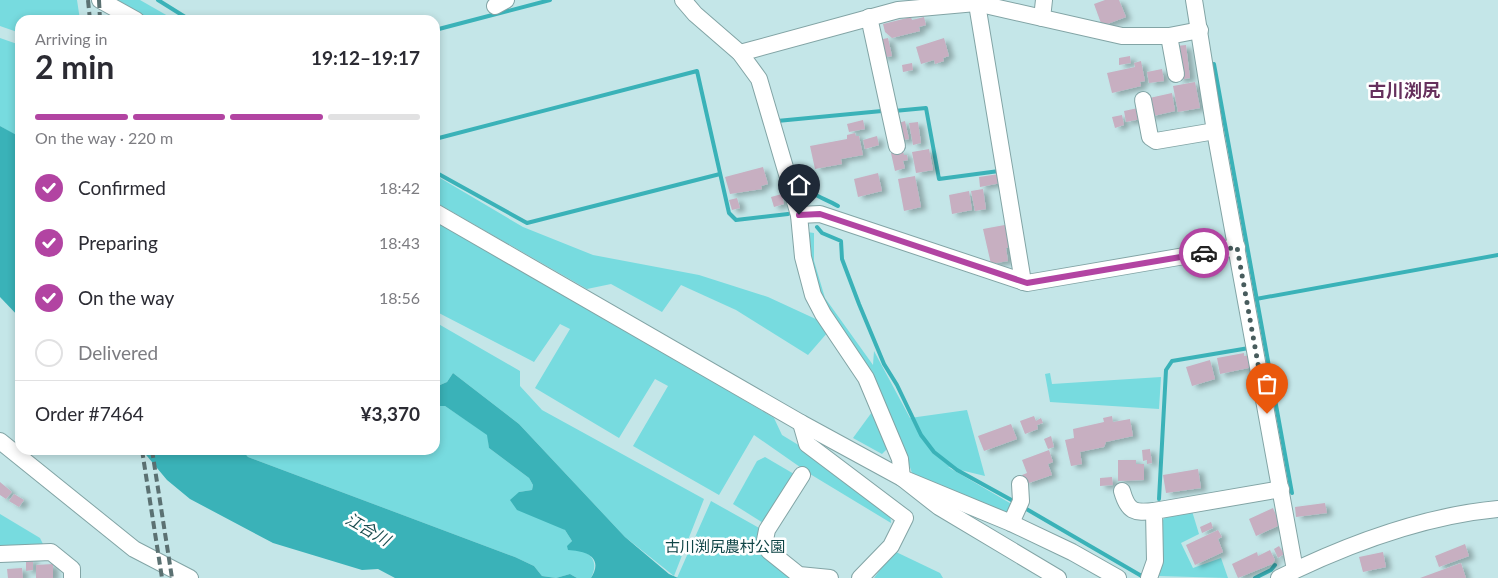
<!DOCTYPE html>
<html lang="en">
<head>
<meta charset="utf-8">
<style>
	body { margin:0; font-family:Lato,"Noto Sans JP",sans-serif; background:#f7f7f7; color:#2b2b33; height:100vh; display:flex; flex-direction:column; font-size:19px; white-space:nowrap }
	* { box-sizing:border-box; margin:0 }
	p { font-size:16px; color:#7c7c81 }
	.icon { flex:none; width:28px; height:28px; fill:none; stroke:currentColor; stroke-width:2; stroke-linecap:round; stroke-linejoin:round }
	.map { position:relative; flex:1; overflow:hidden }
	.sheet { position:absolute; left:15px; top:15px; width:425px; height:440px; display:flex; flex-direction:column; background:#fff; border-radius:15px; box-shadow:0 2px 8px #0003 }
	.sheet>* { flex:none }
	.pin { position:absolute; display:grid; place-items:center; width:42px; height:42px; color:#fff; margin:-51px -21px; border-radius:50% 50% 50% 0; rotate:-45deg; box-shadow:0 0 5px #0007 }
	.pin .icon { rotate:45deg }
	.courier { position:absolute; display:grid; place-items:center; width:50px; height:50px; margin:-25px; border:4px solid #b244a2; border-radius:50%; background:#fff; color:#222; box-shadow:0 1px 6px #0007 }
	.summary em { font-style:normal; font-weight:700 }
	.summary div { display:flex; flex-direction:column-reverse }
	.summary { display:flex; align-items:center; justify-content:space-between; height:85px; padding:0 20px }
	h1 { font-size:32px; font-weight:700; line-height:38px }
	.bar { display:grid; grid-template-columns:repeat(4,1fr); gap:8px 5px; align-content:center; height:60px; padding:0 20px }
	.bar i { height:6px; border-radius:4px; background:#e1e1e2 }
	.bar .active { background:#b244a2 }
	.bar p { grid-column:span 4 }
	.line { display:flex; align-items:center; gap:12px; padding:0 20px; border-top:1px solid #e1e1e2 }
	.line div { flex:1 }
	ol { padding:0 20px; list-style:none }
	li { display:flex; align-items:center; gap:15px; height:55px }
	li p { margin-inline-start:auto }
	li .icon { padding:5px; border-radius:50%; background:#b244a2; color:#fff; stroke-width:4 }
	li:last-child { color:#7c7c81 }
	li i { width:28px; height:28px; border:2px solid #e1e1e2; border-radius:50% }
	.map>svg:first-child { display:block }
	.green { fill:#77dbdf }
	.water { fill:#3ab2b8 }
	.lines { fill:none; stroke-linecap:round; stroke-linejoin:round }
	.stream { stroke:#3ab2b8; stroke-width:4 }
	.building { fill:#c7afc1; filter:url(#shadow) }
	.minor-casing { stroke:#82a4a5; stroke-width:18 }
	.minor { stroke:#fff; stroke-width:16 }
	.rail { stroke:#5b7172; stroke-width:4; stroke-dasharray:8 4; stroke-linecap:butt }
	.done { stroke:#485c5d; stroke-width:5; stroke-dasharray:0 9 }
	.route { stroke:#b244a2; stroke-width:6 }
	.labels { text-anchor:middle; stroke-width:5; stroke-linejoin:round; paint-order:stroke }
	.park-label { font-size:15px; fill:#0f4446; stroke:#fff }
	.water-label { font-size:16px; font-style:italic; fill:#194c4f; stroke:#fff }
	.quarter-label { font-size:18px; font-weight:bold; fill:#66305d; stroke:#fff }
</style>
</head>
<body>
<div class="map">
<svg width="1498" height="578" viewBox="0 0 1498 578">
	<defs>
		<filter id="shadow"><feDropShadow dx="5.5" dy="3" stdDeviation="2.5" flood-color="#0004"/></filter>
	</defs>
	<rect width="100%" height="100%" fill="#c4e6e8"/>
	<!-- green -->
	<g class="green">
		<polygon points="0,0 77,0 80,20 20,20 20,33 0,26"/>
		<polygon points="118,0 140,0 175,20 151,20"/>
		<polygon points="0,38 20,45 20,138 0,126"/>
		<polygon points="435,175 523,227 593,255 699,275 768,297 820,321 828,332 808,355 736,310 681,285 662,312 611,284 587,289 435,202"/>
		<polygon points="435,221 639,337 774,418 782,435 805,449 890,513 891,523 810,474 754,435 719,495 633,446 668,386 655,379 619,438 535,388 570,329 560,324 534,362 435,311"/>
		<polygon points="807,232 814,233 814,261 825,298 873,365 874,351 910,418 967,410 985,476 948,467 1015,506 1011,516 912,473 900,438 870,378 816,290"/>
		<polygon points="435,322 520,371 520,386 542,410 704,499 674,576 625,537 519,424 453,373 447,382 440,385 435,383"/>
		<polygon points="1050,373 1052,384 1161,377 1159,409 1050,402 1045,374"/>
		<path d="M435,406H445L488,435L489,448L529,478L533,485L532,490L519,492L565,530L572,541L569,545C587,552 601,557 591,578H577L570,574L556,578L542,576L534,566L515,557L248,457L242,450H435Z"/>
		<polygon points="872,412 890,446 882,454 853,438"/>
		<polygon points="765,457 794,474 765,524 733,504 757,461"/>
		<polygon points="711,501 761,529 756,541 785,574 797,578 677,578"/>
		<polygon points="1192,511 1199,534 1181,543 1193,568 1221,558 1228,578 1159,576 1162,521 1167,515"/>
		<polygon points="0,514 40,538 45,548 0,550"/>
		<polygon points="894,551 940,573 943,578 874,578"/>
	</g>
	<!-- water -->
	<g class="water">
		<polygon points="0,126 20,137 20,318 0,297"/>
		<path d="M453,373L519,424L625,537L669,574L678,578H591C604,557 586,551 568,550L567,546L572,541L565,530L517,510L510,500L519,492L532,490L533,485L529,478L489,448L487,435L445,406H435V383L440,385L447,382Z"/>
		<polygon points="142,450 242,450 248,457 515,557 534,566 542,576 556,578 570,574 577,578 395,578 378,569 362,570 273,543 190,499 167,480"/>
	</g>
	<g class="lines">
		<!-- stream -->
		<g class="stream">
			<polyline points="158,0 190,20"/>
			<polyline points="435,30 550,0"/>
			<polyline points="1214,64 1292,493"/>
			<polyline points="894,111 926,108 939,179 999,171"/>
			<polyline points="777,121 882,111"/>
			<polyline points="435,139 697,71 729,213 736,220 788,214"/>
			<path d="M794,170C802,194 819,195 838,206"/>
			<polyline points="435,172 527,223 720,174"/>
			<polyline points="817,227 822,233 841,241 842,259 859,304 884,364 897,385 921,435 934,452 957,470 1015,502"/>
			<polyline points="1256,299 1498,255"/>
			<polyline points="1159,499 1166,370 1172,361 1249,348"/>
			<polyline points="1023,507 1145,578"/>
			<polyline points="1255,578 1271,570 1275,565"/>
		</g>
	</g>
	<!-- building -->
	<g class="building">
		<polygon points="1105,0 1119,0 1126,17 1102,26 1094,4"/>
		<polygon points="911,17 912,20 924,17 926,25 919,27 920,31 892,38 885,32 883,24"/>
		<polygon points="888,38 892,56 882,58 878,40"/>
		<polygon points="944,38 949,56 943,58 944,61 935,64 934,60 921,64 916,47"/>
		<polygon points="1186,45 1190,78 1178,80 1176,46"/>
		<polygon points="1130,56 1131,63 1119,65 1119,58"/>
		<polygon points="1141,61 1145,81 1140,82 1141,86 1112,93 1107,73 1135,67 1134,63"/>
		<polygon points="912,63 913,70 903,72 902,65"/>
		<polygon points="1162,69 1164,81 1149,83 1147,72"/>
		<polygon points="1195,82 1200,108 1178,112 1173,86"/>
		<polygon points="1172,93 1175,111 1149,117 1145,99"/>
		<polygon points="1138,108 1141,119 1126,122 1124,111"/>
		<polygon points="1122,115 1124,125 1115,128 1112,117"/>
		<polygon points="863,120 865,129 849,132 847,124"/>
		<polygon points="905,121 909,139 899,141 895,124"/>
		<polygon points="918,122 921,143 913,145 909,123"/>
		<polygon points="855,133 856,136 859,136 863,155 841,159 842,164 815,169 810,146 847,139 847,135"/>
		<polygon points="877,136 879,145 865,149 863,140"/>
		<polygon points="929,149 933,170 916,173 912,152"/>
		<polygon points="903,151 904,155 907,155 908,160 903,161 905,168 895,171 891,153"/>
		<polygon points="763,167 768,184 761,186 762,189 730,194 725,177"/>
		<polygon points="878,173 882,191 858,197 854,179"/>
		<polygon points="999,174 1001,183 980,187 979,177"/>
		<polygon points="915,176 921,207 904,211 898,179"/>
		<polygon points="983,189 986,209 975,211 971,191"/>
		<polygon points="969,191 972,210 952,214 949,195"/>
		<polygon points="782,194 784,204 774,207 771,197"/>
		<polygon points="737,198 740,208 732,210 729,200"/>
		<polygon points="1010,224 1010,247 1006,248 1008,261 991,264 983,229"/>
		<polygon points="1244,353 1244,356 1250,355 1253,367 1220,374 1217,358"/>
		<polygon points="1210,360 1215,379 1192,386 1186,367"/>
		<polygon points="1034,416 1036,421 1041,418 1043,423 1037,425 1038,429 1025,434 1020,421"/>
		<polygon points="1112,416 1113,422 1130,419 1133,436 1106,442 1104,447 1080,452 1082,464 1071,466 1065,440 1074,438 1073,429 1104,422 1103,418"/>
		<polygon points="1011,424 1017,439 984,451 978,436"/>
		<polygon points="1051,436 1054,447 1048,449 1044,439"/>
		<polygon points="1150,449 1152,463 1147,464 1147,460 1143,461 1142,450"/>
		<polygon points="1049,450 1053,462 1048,464 1052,475 1026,484 1022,475 1027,473 1022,460"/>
		<polygon points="1118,460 1136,460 1136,464 1144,464 1144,480 1118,481"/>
		<polygon points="1198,469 1201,488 1166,493 1163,475"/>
		<polygon points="1112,477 1113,485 1100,486 1100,478"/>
		<polygon points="0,482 12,492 6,499 0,495"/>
		<polygon points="14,494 24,500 19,507 9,501"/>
		<polygon points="1325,503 1327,513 1296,517 1295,507"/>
		<polygon points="1273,508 1280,525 1256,536 1249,519"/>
		<polygon points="1211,522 1213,528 1202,533 1200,527"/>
		<polygon points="1218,530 1222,537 1218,539 1223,552 1195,565 1186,545"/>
		<polygon points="1465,544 1469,556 1439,567 1435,556"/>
		<polygon points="1279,546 1284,554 1278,558 1274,549"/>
		<polygon points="1270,550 1275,560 1272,564 1238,578 1232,564 1257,552 1258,556"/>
		<polygon points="1383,552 1386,567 1363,572 1359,557"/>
		<polygon points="26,559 33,559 33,570 26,571"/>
		<polygon points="1461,563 1466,578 1420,578"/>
		<polygon points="53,564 53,578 36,578 36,565"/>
		<polygon points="22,568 23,578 8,578 7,569"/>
	</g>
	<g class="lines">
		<defs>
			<g id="minor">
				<polyline points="100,0 136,20"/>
				<polyline points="683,0 695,14 740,53 759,79 799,215 803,257 813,295 823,314 866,378 900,459 902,478 939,507 1058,578"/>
				<polyline points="1194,0 1215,131 1295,570"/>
				<polyline points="977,4 1023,282"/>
				<polyline points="495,6 506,0"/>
				<polyline points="869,17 897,146"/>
				<polyline points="1042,18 1044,0"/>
				<polyline points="1169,36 1176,74"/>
				<polyline points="740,53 898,10 976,3 1122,36 1169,36 1200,30"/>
				<polyline points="1143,100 1150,137 1156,141 1215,131"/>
				<polyline points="435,212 801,423 902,478 1011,523 1072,552 1118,578"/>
				<polyline points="799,215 820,214 1027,283 1237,247"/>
				<polyline points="801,423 807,444 905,518 891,546 860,578"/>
				<polyline points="0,441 134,549 190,578"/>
				<polyline points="802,475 767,530 765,540 769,551 799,575 830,578"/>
				<path d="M1122,491C1128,512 1134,513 1154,511"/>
				<polyline points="1011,523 1021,501 1020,484"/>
				<polyline points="0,554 51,552 72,569 72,578"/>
				<polyline points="1149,578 1155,561 1154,511 1281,489"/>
				<path d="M1279,578C1348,544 1422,516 1498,509"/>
			</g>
		</defs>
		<!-- minor casing -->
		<use href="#minor" class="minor-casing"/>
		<!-- minor -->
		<use href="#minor" class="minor"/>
		<!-- rail -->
		<g class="rail">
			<polyline points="88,0 90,20"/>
			<polyline points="99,0 100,20"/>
			<polyline points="142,450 162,578"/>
			<polyline points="152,450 172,578"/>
		</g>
	</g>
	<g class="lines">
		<!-- done -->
		<polyline class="done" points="1204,253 1237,247 1267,414"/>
		<!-- route -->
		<polyline class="route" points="799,215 820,214 1027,283 1204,253"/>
	</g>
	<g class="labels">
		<!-- park labels -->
		<g class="park-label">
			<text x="725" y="552">古川渕尻農村公園</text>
		</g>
		<!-- water labels -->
		<g class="water-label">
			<text transform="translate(368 529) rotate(30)" y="6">江合川</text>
		</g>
		<!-- quarter labels -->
		<g class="quarter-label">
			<text x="1404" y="97">古川渕尻</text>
		</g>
	</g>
</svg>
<div class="pin" style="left:1267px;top:414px;background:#ea580c"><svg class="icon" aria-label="bag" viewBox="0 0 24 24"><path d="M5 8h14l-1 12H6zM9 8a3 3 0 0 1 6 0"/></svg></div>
<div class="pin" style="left:799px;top:215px;background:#1f2937"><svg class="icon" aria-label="home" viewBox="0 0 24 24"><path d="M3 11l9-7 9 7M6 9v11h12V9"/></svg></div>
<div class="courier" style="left:1204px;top:253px"><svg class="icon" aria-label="car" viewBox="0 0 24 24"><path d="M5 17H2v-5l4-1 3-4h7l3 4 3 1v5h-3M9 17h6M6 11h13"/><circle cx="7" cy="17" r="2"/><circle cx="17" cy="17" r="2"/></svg></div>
<section class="sheet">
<div class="summary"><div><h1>2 min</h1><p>Arriving in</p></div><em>19:12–19:17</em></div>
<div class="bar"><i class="active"></i><i class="active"></i><i class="active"></i><i></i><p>On the way · 220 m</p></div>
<ol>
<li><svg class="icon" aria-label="check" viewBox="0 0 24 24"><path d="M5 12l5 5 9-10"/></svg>Confirmed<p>18:42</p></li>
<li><svg class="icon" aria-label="check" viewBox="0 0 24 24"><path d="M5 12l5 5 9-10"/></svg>Preparing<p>18:43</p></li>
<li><svg class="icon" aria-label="check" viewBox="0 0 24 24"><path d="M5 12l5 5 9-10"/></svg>On the way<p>18:56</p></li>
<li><i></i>Delivered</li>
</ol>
<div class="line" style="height:65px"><div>Order #7464</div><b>¥3,370</b></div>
</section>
</div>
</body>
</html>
